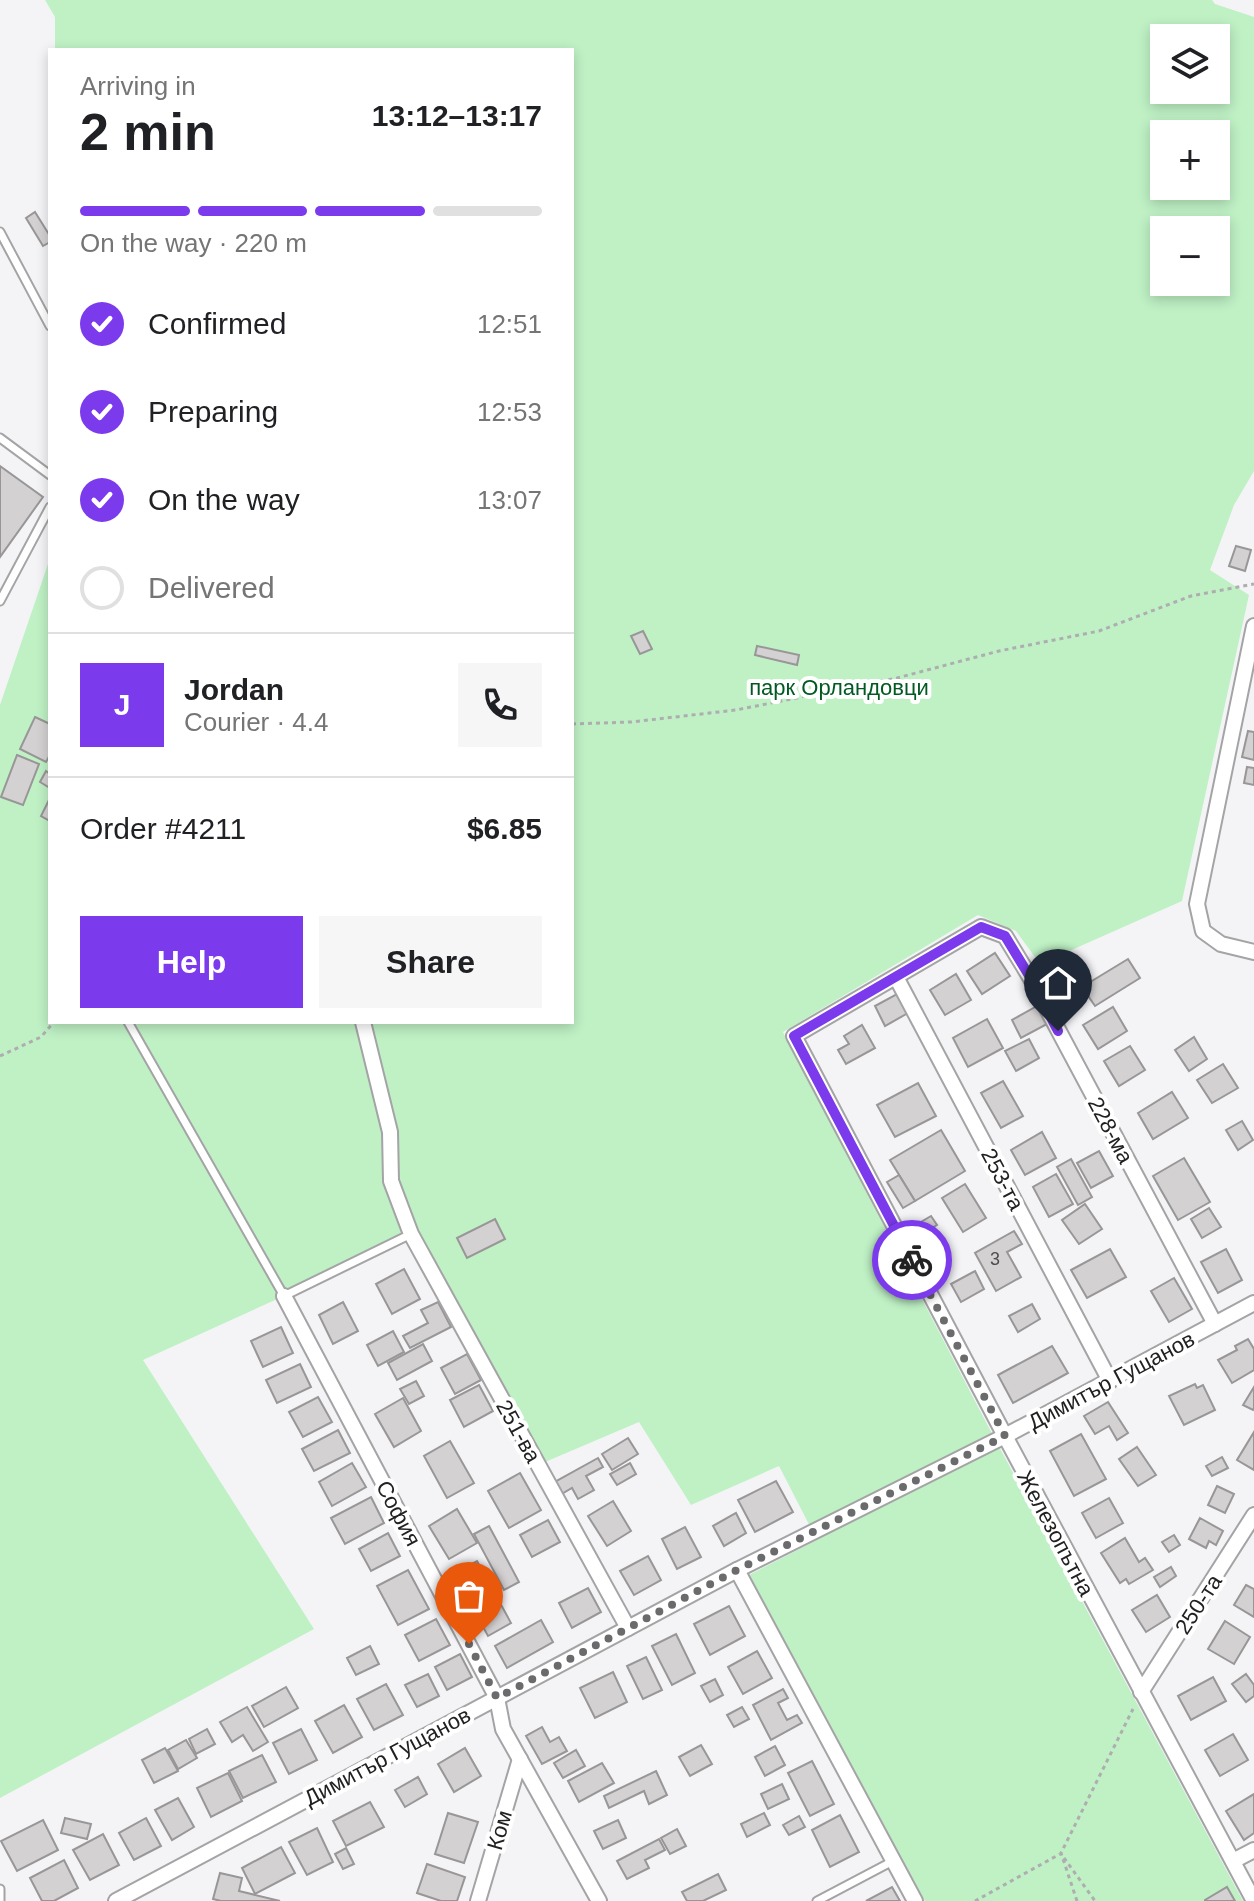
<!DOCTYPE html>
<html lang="en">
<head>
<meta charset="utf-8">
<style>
	body { margin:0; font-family:Helvetica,sans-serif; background:#f6f6f6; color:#202124; height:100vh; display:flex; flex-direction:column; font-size:30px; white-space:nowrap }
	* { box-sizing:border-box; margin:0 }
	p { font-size:26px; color:#757577 }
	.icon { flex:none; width:44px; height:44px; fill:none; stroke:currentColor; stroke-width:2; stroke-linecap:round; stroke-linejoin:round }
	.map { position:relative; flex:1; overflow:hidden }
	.details { position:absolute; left:48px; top:48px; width:526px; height:976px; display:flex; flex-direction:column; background:#fff; border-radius:0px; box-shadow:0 4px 12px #0003 }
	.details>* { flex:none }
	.controls { position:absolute; left:1150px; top:24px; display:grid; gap:16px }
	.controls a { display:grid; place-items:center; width:80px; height:80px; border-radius:0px; background:#fff; box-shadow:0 4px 12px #0003; font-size:40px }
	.pin { position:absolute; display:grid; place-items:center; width:68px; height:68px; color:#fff; margin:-82px -34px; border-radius:50% 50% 50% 0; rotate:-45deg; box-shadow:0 0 8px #0007 }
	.pin .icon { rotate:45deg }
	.courier { position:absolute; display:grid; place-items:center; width:80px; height:80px; margin:-40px; border:6px solid #7c3aed; border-radius:50%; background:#fff; color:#222; box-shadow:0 2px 10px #0007 }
	.head em { font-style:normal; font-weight:600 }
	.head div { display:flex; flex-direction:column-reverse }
	.head { display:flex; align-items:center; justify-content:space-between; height:136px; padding:0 32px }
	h1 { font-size:52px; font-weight:600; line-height:60px }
	.bar { display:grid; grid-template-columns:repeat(4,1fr); gap:12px 8px; align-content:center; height:96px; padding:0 32px }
	.bar i { height:10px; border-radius:6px; background:#e0e0e0 }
	.bar .selected { background:#7c3aed }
	.bar p { grid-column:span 4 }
	.line { display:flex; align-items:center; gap:20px; padding:0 32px; border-top:2px solid #e0e0e0 }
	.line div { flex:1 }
	.round { display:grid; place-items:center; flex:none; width:84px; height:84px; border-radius:0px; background:#f6f6f6 }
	ol { padding:0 32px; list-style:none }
	li { display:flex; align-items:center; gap:24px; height:88px }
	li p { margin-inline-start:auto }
	li .icon { padding:8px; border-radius:50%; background:#7c3aed; color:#fff; stroke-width:4 }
	li:last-child { color:#757577 }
	li i { width:44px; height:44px; border:4px solid #e0e0e0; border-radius:50% }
	.primary-button { display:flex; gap:16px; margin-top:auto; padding:16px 32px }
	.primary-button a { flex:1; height:92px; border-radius:0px; background:#7c3aed; color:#fff; font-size:32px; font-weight:600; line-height:92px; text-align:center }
	.primary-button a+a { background:#f6f6f6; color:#202124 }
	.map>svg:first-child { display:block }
	.green { fill:#bff1c5; fill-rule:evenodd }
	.building { fill:#d4d1d3; stroke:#989697; stroke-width:2 }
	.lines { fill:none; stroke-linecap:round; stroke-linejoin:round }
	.service-casing { stroke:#a4a4a6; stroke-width:11 }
	.minor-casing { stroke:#a4a4a6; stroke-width:18 }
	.path { stroke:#aeaeb0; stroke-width:3; stroke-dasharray:4 4; stroke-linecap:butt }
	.service { stroke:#fff; stroke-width:7 }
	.minor { stroke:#fff; stroke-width:14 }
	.done { stroke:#6b6b6d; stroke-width:8; stroke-dasharray:0 14.4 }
	.route { stroke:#7c3aed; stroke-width:10 }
	.labels { text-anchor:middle; stroke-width:8; stroke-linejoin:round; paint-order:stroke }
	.number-label { font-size:18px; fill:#4e4d4e }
	.park-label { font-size:22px; fill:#005a21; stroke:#fff }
	.street-label { font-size:22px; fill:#212122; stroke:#fff }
</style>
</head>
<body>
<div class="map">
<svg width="1254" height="1901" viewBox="0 0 1254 1901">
	<rect width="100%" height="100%" fill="#f4f4f7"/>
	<!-- green -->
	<path class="green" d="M45,0H1212L1215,4L1254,17V471L1234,505L1210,570L1249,595L1182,901L1040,964L1016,931L978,915L783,1032L988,1426L1243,1901H925L749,1575L817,1540L779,1466L691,1505L639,1422L538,1465L411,1234L284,1296L143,1360L314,1629L0,1798V705L50,558V1022H572V50H55V17ZM1164,38H1216V90H1164ZM1164,134H1216V186H1164ZM1164,230H1216V282H1164Z"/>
	<!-- building -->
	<g class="building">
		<polygon points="35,212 50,236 50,242 43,246 26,218"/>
		<polygon points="0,466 43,497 0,557"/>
		<polygon points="1236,546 1251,550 1245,571 1229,566"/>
		<polygon points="643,631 652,649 640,654 631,636"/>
		<polygon points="757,646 799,655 797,665 755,655"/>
		<polygon points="35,717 50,724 50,755 46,762 20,749"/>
		<polygon points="1248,731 1254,732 1254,760 1242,757"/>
		<polygon points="17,755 39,764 23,805 1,797"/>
		<polygon points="1247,767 1254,768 1254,785 1244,783"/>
		<polygon points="46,771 50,774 50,788 40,782"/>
		<polygon points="50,798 50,821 41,816"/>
		<polygon points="995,953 1010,976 982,994 967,971"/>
		<polygon points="1128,959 1140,978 1095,1006 1082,987"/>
		<polygon points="956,974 971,1000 945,1015 930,990"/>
		<polygon points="897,994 908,1013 885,1026 875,1006"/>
		<polygon points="1037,1006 1047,1024 1021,1038 1012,1020"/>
		<polygon points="1113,1007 1127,1031 1098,1049 1083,1025"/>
		<polygon points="987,1019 1003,1048 968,1067 953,1038"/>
		<polygon points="862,1025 875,1048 846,1064 838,1050 849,1044 844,1036"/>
		<polygon points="1194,1037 1207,1059 1189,1071 1175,1050"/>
		<polygon points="1029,1039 1039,1058 1016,1071 1005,1051"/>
		<polygon points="1130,1046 1145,1070 1119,1086 1104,1061"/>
		<polygon points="1223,1064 1238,1088 1212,1103 1197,1080"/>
		<polygon points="1003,1081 1023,1116 1001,1128 981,1093"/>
		<polygon points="918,1083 936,1116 895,1137 877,1105"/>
		<polygon points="1172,1092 1188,1118 1153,1139 1138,1113"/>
		<polygon points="1242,1121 1253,1140 1238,1150 1226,1130"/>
		<polygon points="941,1130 965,1171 915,1201 890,1160"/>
		<polygon points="1042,1132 1056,1158 1025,1175 1011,1150"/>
		<polygon points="1099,1151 1113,1176 1091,1188 1077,1163"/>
		<polygon points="1184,1158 1210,1202 1178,1220 1153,1176"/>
		<polygon points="1071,1159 1092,1197 1078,1205 1057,1167"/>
		<polygon points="1056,1174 1073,1204 1049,1217 1033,1187"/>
		<polygon points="899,1175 915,1201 903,1208 887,1182"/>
		<polygon points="965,1184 986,1218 963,1232 942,1198"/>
		<polygon points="1085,1204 1102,1229 1079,1244 1062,1220"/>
		<polygon points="1209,1208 1221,1227 1202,1238 1191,1219"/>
		<polygon points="931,1216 937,1225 915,1238 909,1229"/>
		<polygon points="495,1219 505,1239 467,1258 457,1238"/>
		<polygon points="1014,1231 1022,1244 1007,1252 1021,1277 996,1291 975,1253"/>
		<polygon points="1110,1249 1126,1277 1087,1298 1071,1270"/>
		<polygon points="1226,1249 1242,1280 1218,1293 1201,1262"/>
		<polygon points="404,1269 420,1299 392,1314 376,1284"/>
		<polygon points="975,1271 984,1289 961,1302 951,1284"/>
		<polygon points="1174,1278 1192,1309 1169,1322 1151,1291"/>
		<polygon points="343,1302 358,1331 333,1344 319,1315"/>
		<polygon points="438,1302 451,1327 410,1348 403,1336 428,1323 421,1310"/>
		<polygon points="1032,1304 1040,1319 1018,1332 1009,1316"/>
		<polygon points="281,1327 293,1353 263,1367 251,1341"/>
		<polygon points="393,1331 404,1352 378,1366 367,1345"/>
		<polygon points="1248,1339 1254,1349 1254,1370 1232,1383 1218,1360 1237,1350 1235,1346"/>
		<polygon points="423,1344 432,1361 397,1380 388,1363"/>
		<polygon points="1052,1346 1068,1373 1013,1403 998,1375"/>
		<polygon points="467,1354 481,1380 455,1394 441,1368"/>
		<polygon points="300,1364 311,1387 277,1403 266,1380"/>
		<polygon points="416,1381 424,1396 409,1404 400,1389"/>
		<polygon points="1195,1384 1197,1388 1203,1385 1215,1410 1184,1425 1169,1396"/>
		<polygon points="479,1385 493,1411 464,1427 450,1400"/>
		<polygon points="1254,1387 1254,1408 1253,1410 1243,1405"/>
		<polygon points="318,1397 332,1422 303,1437 289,1412"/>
		<polygon points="403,1398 421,1431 394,1447 375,1414"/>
		<polygon points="1108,1402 1128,1433 1117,1440 1109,1426 1095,1434 1084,1416"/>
		<polygon points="338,1430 350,1453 314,1471 302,1449"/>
		<polygon points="1254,1432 1254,1470 1237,1460"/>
		<polygon points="1081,1434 1106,1479 1074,1496 1050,1451"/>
		<polygon points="628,1438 638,1454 612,1470 602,1454"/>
		<polygon points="450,1441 474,1483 447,1498 424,1456"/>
		<polygon points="1137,1447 1156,1475 1138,1486 1119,1459"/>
		<polygon points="1222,1457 1228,1468 1212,1476 1206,1466"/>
		<polygon points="598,1458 603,1467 586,1476 594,1490 578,1499 572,1488 560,1495 553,1483"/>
		<polygon points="352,1463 366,1487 332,1506 319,1482"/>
		<polygon points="630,1463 636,1474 617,1485 610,1474"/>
		<polygon points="520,1473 541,1510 509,1528 488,1491"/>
		<polygon points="776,1481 793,1512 755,1532 738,1500"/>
		<polygon points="1217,1486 1234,1494 1225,1513 1208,1505"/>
		<polygon points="371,1497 384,1523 345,1544 331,1518"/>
		<polygon points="1109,1498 1123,1523 1096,1538 1082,1513"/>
		<polygon points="613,1501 631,1531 607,1546 588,1516"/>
		<polygon points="457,1509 477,1543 449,1559 429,1526"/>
		<polygon points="736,1513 746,1533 724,1546 713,1526"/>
		<polygon points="1200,1518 1223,1531 1216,1545 1209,1541 1206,1548 1189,1539"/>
		<polygon points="548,1520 560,1542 532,1557 520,1535"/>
		<polygon points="489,1526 519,1582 504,1590 474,1534"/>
		<polygon points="685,1527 701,1557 677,1569 662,1539"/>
		<polygon points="388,1533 400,1556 371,1571 359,1549"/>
		<polygon points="1174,1535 1180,1545 1169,1552 1162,1542"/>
		<polygon points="1125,1538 1139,1562 1145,1558 1153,1570 1129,1584 1126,1579 1120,1583 1101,1553"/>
		<polygon points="648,1556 661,1580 634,1595 620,1571"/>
		<polygon points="477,1561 491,1587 470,1598 457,1572"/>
		<polygon points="1171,1567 1176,1576 1160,1587 1154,1577"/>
		<polygon points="408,1570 429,1609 398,1625 377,1586"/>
		<polygon points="1246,1585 1254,1589 1254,1617 1234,1605"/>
		<polygon points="588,1588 601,1612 572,1628 559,1603"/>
		<polygon points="1157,1595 1170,1617 1146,1632 1132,1610"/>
		<polygon points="499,1601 511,1623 488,1636 476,1614"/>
		<polygon points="729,1606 745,1636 710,1655 694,1624"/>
		<polygon points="436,1619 450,1645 419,1661 405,1635"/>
		<polygon points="541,1620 553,1642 507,1668 495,1646"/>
		<polygon points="1225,1621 1250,1637 1234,1664 1208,1649"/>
		<polygon points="676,1634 695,1673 672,1685 652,1646"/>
		<polygon points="370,1646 379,1664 356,1675 347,1658"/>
		<polygon points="757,1651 772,1678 743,1694 728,1667"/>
		<polygon points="460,1654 472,1677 447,1690 435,1667"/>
		<polygon points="646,1657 662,1690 643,1699 627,1666"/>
		<polygon points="613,1672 627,1702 595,1718 580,1688"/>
		<polygon points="428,1674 439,1696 417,1707 405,1685"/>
		<polygon points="1246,1674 1254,1685 1254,1696 1246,1702 1232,1684"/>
		<polygon points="1213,1677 1226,1701 1191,1720 1178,1696"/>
		<polygon points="715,1679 723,1695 710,1702 701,1686"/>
		<polygon points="386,1684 403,1715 374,1730 357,1699"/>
		<polygon points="286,1687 298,1708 264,1727 252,1706"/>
		<polygon points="783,1689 788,1698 778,1703 787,1720 797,1715 802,1723 771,1740 753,1705"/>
		<polygon points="344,1705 362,1737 333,1753 315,1721"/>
		<polygon points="247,1707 268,1742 253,1751 243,1735 232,1742 220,1722"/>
		<polygon points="742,1707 749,1719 734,1727 727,1715"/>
		<polygon points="542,1727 550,1742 559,1737 567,1751 542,1764 526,1736"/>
		<polygon points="207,1729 215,1744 196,1754 189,1739"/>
		<polygon points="301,1729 317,1760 289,1774 273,1743"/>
		<polygon points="1233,1734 1248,1760 1220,1776 1205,1750"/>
		<polygon points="186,1740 197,1758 178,1769 168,1750"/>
		<polygon points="701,1745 712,1764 690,1776 679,1757"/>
		<polygon points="775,1746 785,1765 765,1776 755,1757"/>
		<polygon points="165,1748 178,1771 154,1783 142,1760"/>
		<polygon points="465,1748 481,1776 454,1792 438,1764"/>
		<polygon points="576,1750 585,1766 563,1778 554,1763"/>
		<polygon points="262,1755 276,1782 243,1798 229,1771"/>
		<polygon points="812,1761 834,1804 810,1816 788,1773"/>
		<polygon points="602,1763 614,1783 579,1802 568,1781"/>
		<polygon points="656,1771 667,1795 649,1804 644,1791 609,1808 604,1796"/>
		<polygon points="228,1773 242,1801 211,1817 197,1788"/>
		<polygon points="418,1777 427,1794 405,1807 395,1790"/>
		<polygon points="782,1784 789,1799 768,1809 761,1794"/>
		<polygon points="1254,1794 1254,1833 1244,1840 1226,1811"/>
		<polygon points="178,1798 194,1827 172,1840 155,1810"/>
		<polygon points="370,1802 384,1827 346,1846 333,1821"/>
		<polygon points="448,1813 478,1822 464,1863 435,1854"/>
		<polygon points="764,1813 770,1825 747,1837 741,1824"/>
		<polygon points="840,1815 859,1852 830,1867 812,1830"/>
		<polygon points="799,1816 805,1827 789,1835 783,1825"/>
		<polygon points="65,1818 91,1824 87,1839 61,1833"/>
		<polygon points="146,1818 161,1846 134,1860 119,1833"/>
		<polygon points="43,1820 58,1850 17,1871 1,1841"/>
		<polygon points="618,1820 626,1838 603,1849 594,1831"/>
		<polygon points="317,1828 333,1862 307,1875 289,1842"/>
		<polygon points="677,1829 686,1846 670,1854 661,1838"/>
		<polygon points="103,1834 119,1865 90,1880 73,1850"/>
		<polygon points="659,1839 665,1850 645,1860 649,1868 627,1879 617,1861"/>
		<polygon points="281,1847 295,1873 255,1894 242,1868"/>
		<polygon points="346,1848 354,1864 343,1869 335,1854"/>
		<polygon points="64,1860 78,1888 54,1901 42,1901 30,1878"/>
		<polygon points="427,1864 465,1877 457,1901 441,1901 417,1893"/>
		<polygon points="220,1873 242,1878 239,1891 280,1901 221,1901 213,1899"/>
		<polygon points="718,1874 726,1890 703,1901 687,1901 682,1892"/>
		<polygon points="892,1887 900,1901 866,1901"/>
		<polygon points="1227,1887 1235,1901 1205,1901 1205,1900"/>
	</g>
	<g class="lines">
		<defs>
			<g id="service">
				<polyline points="0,232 50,326"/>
				<polyline points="0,438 50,475"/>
				<polyline points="0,601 50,507"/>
				<polyline points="128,1022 284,1296 411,1234"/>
				<polyline points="0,1889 0,1900"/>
				<polyline points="817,1901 893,1861"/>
			</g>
			<g id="minor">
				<polyline points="1254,626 1197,904 1203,931 1221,944 1254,952"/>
				<polyline points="896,977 1110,1381"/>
				<polyline points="363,1022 390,1132 391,1181 411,1234 628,1628"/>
				<polyline points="284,1296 497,1698 503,1729 599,1901"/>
				<polyline points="1215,1324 1030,977 1005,936 981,927 794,1036 1005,1436 1254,1901"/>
				<polyline points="737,1570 915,1901"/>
				<polyline points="1141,1692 1254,1515"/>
				<polyline points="1233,1861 1254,1850"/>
				<polyline points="116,1901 737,1570 1005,1436 1254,1303"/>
				<polyline points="478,1901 520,1759"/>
			</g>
		</defs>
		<!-- service casing -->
		<use href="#service" class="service-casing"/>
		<!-- minor casing -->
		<use href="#minor" class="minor-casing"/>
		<!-- path -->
		<g class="path">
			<polyline points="572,724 631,722 736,710 897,678 999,651 1099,631 1191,596 1254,584"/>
			<polyline points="0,1056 41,1037 54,1022"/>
			<polyline points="1064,1858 1095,1901"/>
			<polyline points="975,1901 1060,1854"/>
			<polyline points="1077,1901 1061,1853 1133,1709"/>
		</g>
		<!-- service -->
		<use href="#service" class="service"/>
		<!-- minor -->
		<use href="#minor" class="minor"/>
	</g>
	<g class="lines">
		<!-- done -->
		<polyline class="done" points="469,1644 497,1698 737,1570 1005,1436 912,1260"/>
		<!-- route -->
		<polyline class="route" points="912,1260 794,1036 981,927 1005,936 1030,977 1058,1031"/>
	</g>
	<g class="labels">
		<!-- number labels -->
		<g class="number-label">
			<text x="995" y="1265">3</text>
		</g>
		<!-- park labels -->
		<g class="park-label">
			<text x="839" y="695">парк Орландовци</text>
		</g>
		<!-- street labels -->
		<g class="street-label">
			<text transform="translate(1111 1130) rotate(62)" y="8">228-ма</text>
			<text transform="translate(1003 1179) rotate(62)" y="8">253-та</text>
			<text transform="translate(1111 1380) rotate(-28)" y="8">Димитър Гущанов</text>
			<text transform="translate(519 1431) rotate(61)" y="8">251-ва</text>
			<text transform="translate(399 1513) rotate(62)" y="8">София</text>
			<text transform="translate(1056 1533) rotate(62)" y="8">Железопътна</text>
			<text transform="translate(1198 1604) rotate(-57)" y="8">250-та</text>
			<text transform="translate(387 1756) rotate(-28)" y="8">Димитър Гущанов</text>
			<text transform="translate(499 1830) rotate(-74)" y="8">Ком</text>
		</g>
	</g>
</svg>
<div class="controls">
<a><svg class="icon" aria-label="layers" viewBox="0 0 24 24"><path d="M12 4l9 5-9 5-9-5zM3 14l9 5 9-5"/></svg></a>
<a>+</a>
<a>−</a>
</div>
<div class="pin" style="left:469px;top:1644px;background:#ea580c"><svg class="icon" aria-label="bag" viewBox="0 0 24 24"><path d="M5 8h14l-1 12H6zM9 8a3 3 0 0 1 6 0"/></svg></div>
<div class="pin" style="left:1058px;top:1031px;background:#1f2937"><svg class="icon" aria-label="home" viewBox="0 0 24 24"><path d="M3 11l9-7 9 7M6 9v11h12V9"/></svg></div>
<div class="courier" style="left:912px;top:1260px"><svg class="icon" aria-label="bike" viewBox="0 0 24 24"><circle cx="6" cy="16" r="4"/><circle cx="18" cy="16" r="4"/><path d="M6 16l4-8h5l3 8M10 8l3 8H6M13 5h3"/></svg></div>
<section class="details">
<div class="head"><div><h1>2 min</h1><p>Arriving in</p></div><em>13:12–13:17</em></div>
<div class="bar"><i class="selected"></i><i class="selected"></i><i class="selected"></i><i></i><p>On the way · 220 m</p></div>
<ol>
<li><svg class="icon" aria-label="check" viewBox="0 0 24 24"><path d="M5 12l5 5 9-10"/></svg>Confirmed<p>12:51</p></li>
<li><svg class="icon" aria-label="check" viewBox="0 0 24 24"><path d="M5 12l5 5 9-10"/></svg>Preparing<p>12:53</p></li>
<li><svg class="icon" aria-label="check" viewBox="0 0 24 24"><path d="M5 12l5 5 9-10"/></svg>On the way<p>13:07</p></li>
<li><i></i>Delivered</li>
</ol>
<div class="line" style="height:144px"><b class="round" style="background:#7c3aed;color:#fff">J</b><div><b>Jordan</b><p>Courier · 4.4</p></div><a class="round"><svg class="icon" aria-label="phone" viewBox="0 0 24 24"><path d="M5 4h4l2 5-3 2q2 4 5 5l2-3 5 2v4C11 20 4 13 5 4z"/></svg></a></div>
<div class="line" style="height:104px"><div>Order #4211</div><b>$6.85</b></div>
<div class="primary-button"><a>Help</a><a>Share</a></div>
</section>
</div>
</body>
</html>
